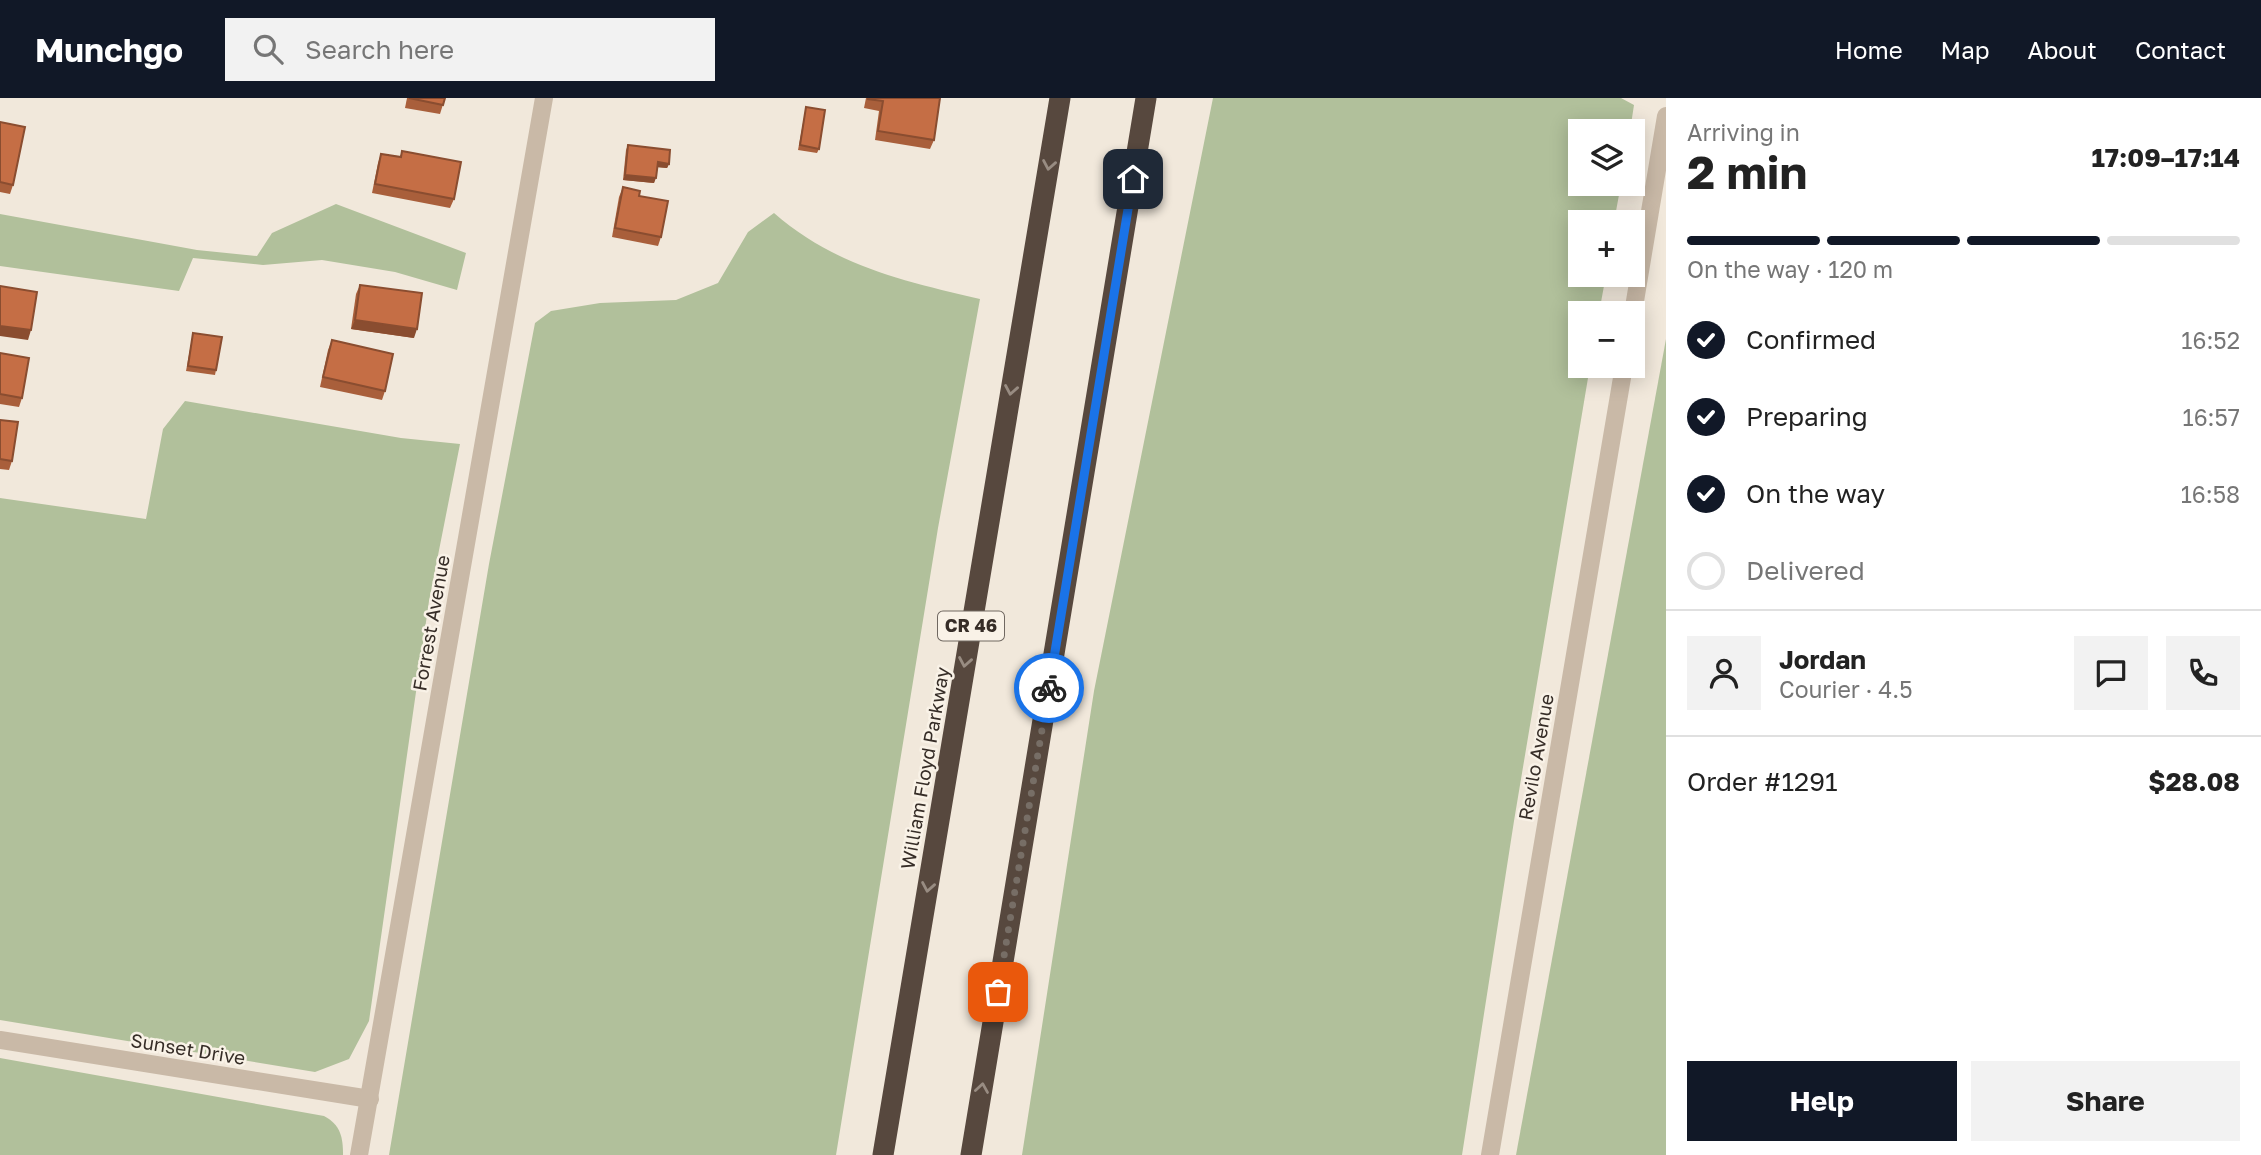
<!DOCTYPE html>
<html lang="en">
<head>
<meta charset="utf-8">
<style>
	body { margin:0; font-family:"Golos Text",sans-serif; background:#f2f2f2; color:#222; height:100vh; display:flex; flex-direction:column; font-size:26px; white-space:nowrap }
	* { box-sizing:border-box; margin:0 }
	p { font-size:23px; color:#767676 }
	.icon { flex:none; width:38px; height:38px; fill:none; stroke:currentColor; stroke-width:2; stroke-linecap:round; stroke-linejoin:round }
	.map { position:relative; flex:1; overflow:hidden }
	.sheet { display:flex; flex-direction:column; background:#fff; width:595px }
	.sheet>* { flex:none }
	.tools { position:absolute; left:1568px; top:21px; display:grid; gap:14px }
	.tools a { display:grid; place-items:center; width:77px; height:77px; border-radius:0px; background:#fff; box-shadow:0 4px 18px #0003; font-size:35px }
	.pin { position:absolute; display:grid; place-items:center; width:60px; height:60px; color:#fff; margin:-30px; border-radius:14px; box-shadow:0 4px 10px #0006 }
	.courier { position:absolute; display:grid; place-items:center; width:70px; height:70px; margin:-35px; border:5px solid #1a73e8; border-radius:50%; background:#fff; color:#222; box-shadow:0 2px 9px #0007 }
	.overview em { font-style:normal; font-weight:700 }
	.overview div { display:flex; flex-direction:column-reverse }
	.overview { display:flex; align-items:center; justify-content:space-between; height:119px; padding:0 21px }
	h1 { font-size:46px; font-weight:700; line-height:52px }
	.bar { display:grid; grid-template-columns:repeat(4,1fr); gap:10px 7px; align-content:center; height:84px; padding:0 21px }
	.bar i { height:9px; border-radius:5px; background:#e0e0e0 }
	.bar .on { background:#111827 }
	.bar p { grid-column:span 4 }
	.line { display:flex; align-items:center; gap:18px; padding:0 21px; border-top:2px solid #e0e0e0 }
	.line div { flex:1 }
	.round { display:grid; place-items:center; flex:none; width:74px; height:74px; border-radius:0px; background:#f2f2f2 }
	ol { padding:0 21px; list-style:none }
	li { display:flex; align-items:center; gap:21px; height:77px }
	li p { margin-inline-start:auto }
	li .icon { padding:7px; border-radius:50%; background:#111827; color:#fff; stroke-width:4 }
	li:last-child { color:#767676 }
	li i { width:38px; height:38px; border:4px solid #e0e0e0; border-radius:50% }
	.action { display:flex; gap:14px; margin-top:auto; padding:14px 21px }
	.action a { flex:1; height:80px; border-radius:0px; background:#111827; color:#fff; font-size:28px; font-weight:700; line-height:80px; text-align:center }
	.action a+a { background:#f2f2f2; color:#222 }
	header { display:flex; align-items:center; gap:42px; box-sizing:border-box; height:98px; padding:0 35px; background:#111827; color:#fff }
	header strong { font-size:33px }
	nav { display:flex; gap:38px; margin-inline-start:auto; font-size:24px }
	.search { width:490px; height:63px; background:#f2f2f2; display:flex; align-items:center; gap:18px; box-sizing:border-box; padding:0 24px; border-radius:0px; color:#767676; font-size:26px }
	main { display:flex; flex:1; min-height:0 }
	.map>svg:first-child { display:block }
	.green { fill:#b1c09b }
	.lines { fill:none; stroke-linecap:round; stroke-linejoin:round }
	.minor { stroke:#c9b9a7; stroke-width:18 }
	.highway { stroke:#57483e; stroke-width:21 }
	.wall { fill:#a95f3b }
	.shaded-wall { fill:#8a4d30 }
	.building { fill:#c56e45; stroke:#8a4d30; stroke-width:2 }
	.oneway { stroke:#988c82 }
	.done { stroke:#776e66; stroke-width:7; stroke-dasharray:0 12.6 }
	.route { stroke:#1a73e8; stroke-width:9 }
	.labels { text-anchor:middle; stroke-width:5; stroke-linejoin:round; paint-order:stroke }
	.shield { fill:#f9f2e7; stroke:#706861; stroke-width:2 }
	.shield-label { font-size:18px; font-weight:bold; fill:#362d27 }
	.street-label { font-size:19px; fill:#362d27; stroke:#f9f2e7 }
</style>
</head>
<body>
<header>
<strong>Munchgo</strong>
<div class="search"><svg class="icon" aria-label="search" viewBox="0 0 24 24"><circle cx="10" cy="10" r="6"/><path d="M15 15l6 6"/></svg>Search here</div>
<nav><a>Home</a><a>Map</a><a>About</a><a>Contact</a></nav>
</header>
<main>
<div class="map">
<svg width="1666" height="1057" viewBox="0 0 1666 1057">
	<rect width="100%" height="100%" fill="#f1e8db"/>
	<!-- green -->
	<g class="green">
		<polygon points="1213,0 1621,0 1634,7 1630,33 1580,33 1580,86 1621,86 1614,124 1580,124 1580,177 1606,177 1599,215 1580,215 1580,268 1590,268 1514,723 1462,1057 1022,1057 1094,593"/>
		<polygon points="336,106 466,155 457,192 395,174 322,162 263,167 193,160 179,193 0,168 0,116 197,152 257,158 272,135"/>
		<path d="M774,115C835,168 903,183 980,201L938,430L836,1057H389L489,466L535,225L551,213L600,205L676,202L718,185L748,134Z"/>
		<polygon points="1666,241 1666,1057 1516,1057"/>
		<polygon points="185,303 401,340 460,346 429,503 369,923 349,961 315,974 0,922 0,400 146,421 163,331"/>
		<path d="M0,960L324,1018C341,1027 343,1040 343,1057H0Z"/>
	</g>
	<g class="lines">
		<!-- minor -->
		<g class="minor">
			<polyline points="1633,215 1666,18"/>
			<polyline points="0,942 370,1001"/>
			<polyline points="359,1057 544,0"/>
			<polyline points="1490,1057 1624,268"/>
		</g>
		<!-- highway -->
		<g class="highway">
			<polyline points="883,1057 1060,0"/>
			<polyline points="971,1057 1146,0"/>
		</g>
	</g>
	<!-- wall -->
	<g class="wall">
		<polygon points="407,0 445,0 440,16 405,10"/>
		<polygon points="866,0 940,0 934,42 930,51 875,42 879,13 864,10"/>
		<polygon points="806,9 819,51 817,55 798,52"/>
		<polygon points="0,24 13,87 10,96 0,94"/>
		<polygon points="628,47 669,66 667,70 657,69 654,85 623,82 626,52"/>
		<polygon points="402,53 454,101 450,110 372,95 378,65 381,56 400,59"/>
		<polygon points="623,89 639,98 661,139 658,148 612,139 619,99"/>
		<polygon points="360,187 414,240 351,231 356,196"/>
		<polygon points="193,235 216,272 215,277 186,273"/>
		<polygon points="332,242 385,293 382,302 320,289 328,252"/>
		<polygon points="0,255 22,300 19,309 0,306"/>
		<polygon points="0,322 12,363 9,372 0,371"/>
	</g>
	<!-- shaded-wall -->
	<g class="shaded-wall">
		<polygon points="658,64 669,66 667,70 656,69"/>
		<polygon points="625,77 656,80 654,85 623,82"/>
		<polygon points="355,222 417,231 414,240 351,231"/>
		<polygon points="0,228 31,232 28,242 0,238"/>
	</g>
	<!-- building -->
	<g class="building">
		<polygon points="409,0 445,0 443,7"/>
		<polygon points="868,0 940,0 934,42 878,33 883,3 868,1"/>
		<polygon points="806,9 825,12 819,51 800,47"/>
		<polygon points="0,24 25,29 13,87 0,84"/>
		<polygon points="628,47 670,52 669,66 658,64 656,80 625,77"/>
		<polygon points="402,53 461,64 454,101 375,86 381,56 401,59"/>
		<polygon points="623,89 640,93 639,98 668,103 661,139 615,130"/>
		<polygon points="360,187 422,195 417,231 355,222"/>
		<polygon points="0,188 37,194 31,232 0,228"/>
		<polygon points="193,235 222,239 216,272 188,268"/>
		<polygon points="332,242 393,256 385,293 323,279"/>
		<polygon points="0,255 29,260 22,300 0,296"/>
		<polygon points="0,322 18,324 12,363 0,361"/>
	</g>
	<!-- one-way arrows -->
	<defs><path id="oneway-chevron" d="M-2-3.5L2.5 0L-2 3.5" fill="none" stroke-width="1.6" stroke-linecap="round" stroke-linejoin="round" transform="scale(1.75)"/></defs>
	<g class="oneway">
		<use href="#oneway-chevron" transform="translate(1049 67) rotate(100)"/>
		<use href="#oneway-chevron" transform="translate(1011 292) rotate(100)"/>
		<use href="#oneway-chevron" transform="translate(965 564) rotate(100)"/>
		<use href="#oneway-chevron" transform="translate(928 789) rotate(100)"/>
		<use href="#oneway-chevron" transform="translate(982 990) rotate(-81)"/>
	</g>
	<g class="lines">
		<!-- done -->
		<polyline class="done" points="998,894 1049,590"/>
		<!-- route -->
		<polyline class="route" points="1049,590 1133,81"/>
	</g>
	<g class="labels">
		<!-- shield labels -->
		<rect class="shield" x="938" y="513.5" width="66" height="29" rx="5"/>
		<g class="shield-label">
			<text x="971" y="534">CR 46</text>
		</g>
		<!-- street labels -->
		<g class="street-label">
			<text transform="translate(431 525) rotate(-80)" y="7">Forrest Avenue</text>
			<text transform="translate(1536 659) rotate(-80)" y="7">Revilo Avenue</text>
			<text transform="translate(925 670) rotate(-80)" y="7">William Floyd Parkway</text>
			<text transform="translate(188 951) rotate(9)" y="7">Sunset Drive</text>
		</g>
	</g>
</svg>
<div class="tools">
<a><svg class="icon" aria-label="layers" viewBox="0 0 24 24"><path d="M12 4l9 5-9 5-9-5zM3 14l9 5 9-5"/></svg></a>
<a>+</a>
<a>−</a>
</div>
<div class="pin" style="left:998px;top:894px;background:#ea580c"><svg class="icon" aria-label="bag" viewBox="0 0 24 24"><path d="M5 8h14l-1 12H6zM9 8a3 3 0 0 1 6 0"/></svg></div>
<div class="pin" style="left:1133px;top:81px;background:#1f2937"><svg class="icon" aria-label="home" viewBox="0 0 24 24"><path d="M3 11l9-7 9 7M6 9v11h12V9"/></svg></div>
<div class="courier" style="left:1049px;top:590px"><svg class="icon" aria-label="bike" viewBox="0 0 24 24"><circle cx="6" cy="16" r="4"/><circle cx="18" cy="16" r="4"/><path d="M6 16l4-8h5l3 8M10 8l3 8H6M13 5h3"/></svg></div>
</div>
<section class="sheet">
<div class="overview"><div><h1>2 min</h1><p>Arriving in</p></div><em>17:09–17:14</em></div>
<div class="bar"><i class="on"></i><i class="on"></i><i class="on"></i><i></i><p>On the way · 120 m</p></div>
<ol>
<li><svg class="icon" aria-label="check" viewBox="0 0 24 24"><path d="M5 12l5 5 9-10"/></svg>Confirmed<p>16:52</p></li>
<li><svg class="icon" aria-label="check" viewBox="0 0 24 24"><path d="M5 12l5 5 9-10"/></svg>Preparing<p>16:57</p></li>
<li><svg class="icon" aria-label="check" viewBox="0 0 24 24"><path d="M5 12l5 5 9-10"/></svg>On the way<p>16:58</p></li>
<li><i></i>Delivered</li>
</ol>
<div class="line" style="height:126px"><a class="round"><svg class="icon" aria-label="person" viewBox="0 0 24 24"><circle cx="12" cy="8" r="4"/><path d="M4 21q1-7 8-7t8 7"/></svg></a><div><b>Jordan</b><p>Courier · 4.5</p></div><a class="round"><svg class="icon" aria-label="chat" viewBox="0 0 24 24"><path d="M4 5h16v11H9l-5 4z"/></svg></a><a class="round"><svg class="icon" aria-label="phone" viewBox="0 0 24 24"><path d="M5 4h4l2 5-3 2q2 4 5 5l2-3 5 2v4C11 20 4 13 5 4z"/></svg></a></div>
<div class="line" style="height:91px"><div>Order #1291</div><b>$28.08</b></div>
<div class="action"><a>Help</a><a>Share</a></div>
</section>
</main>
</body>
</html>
